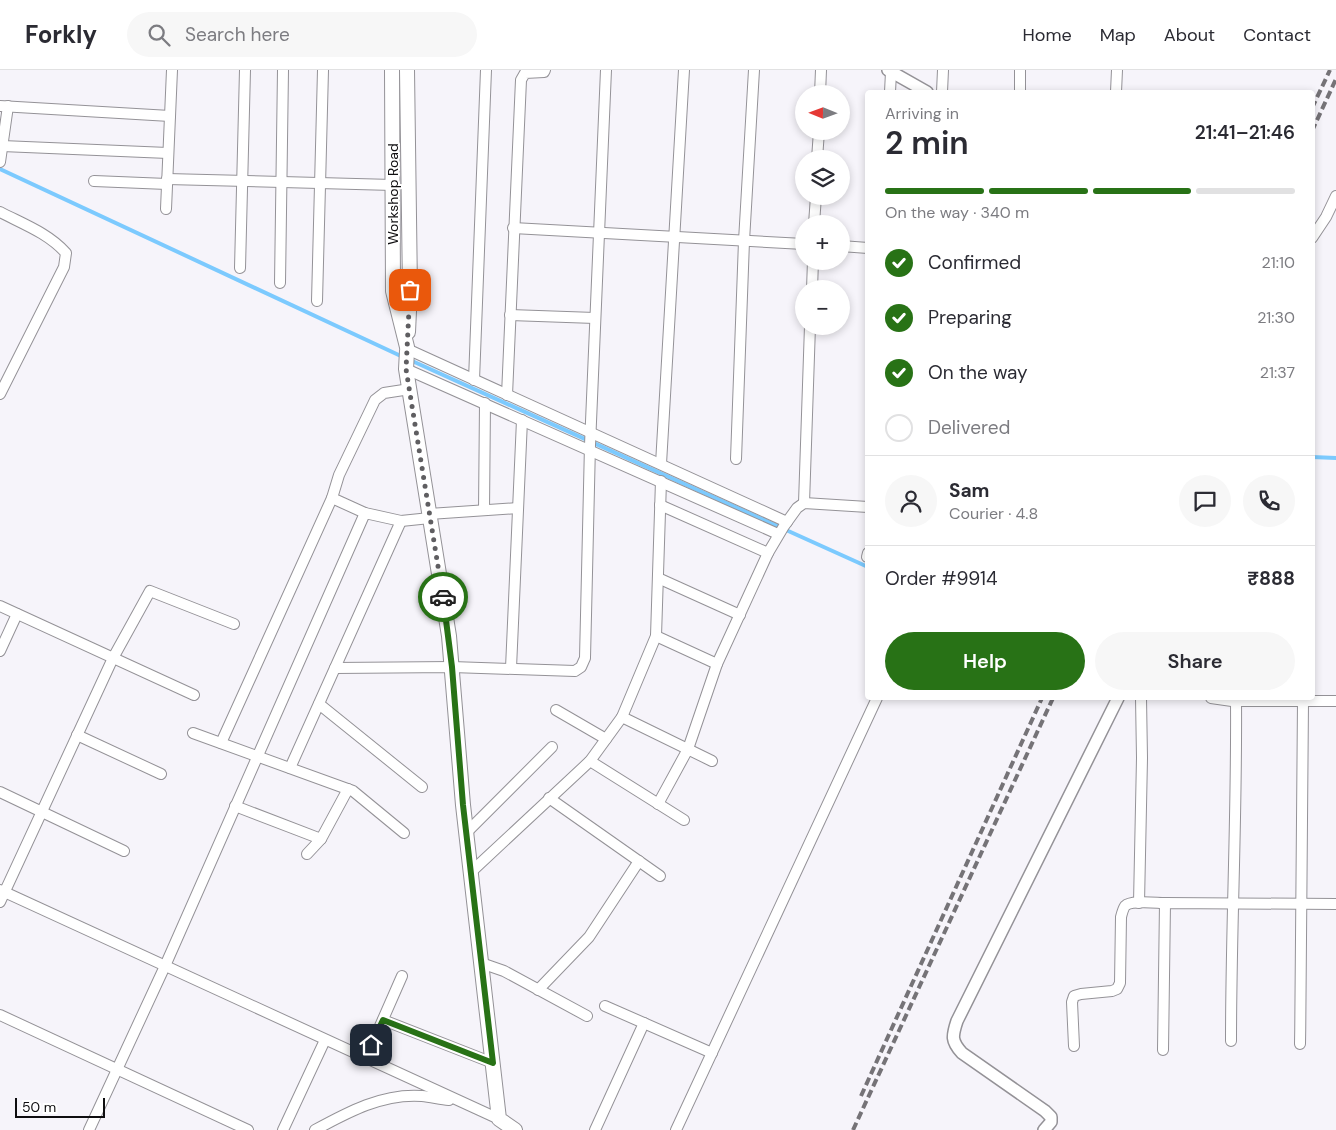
<!DOCTYPE html>
<html lang="en">
<head>
<meta charset="utf-8">
<style>
	body { margin:0; font-family:"DM Sans",sans-serif; background:#f7f7f7; color:#2b2b33; height:100vh; display:flex; flex-direction:column; font-size:19px; white-space:nowrap }
	* { box-sizing:border-box; margin:0 }
	p { font-size:16px; color:#7c7c81 }
	.icon { flex:none; width:28px; height:28px; fill:none; stroke:currentColor; stroke-width:2; stroke-linecap:round; stroke-linejoin:round }
	.map { position:relative; flex:1; overflow:hidden }
	.details { position:absolute; left:865px; top:20px; width:450px; height:610px; display:flex; flex-direction:column; background:#fff; border-radius:5px; box-shadow:0 2px 8px #0003 }
	.details>* { flex:none }
	.needle { width:32px; rotate:271deg }
	.fabs { position:absolute; left:795px; top:15px; display:grid; gap:10px }
	.fabs a { display:grid; place-items:center; width:55px; height:55px; border-radius:50%; background:#fff; box-shadow:0 2px 8px #0003; font-size:25px }
	.scale { position:absolute; left:15px; bottom:12px; width:90px; box-sizing:border-box; padding-left:5px; border:2px solid #0e0d0f; border-top:0; font-size:14px; line-height:18px; white-space:nowrap; color:#0e0d0f; -webkit-text-stroke:4px #fff; paint-order:stroke }
	.pin { position:absolute; display:grid; place-items:center; width:42px; height:42px; color:#fff; margin:-21px; border-radius:10px; box-shadow:0 2px 8px #0006 }
	.courier { position:absolute; display:grid; place-items:center; width:50px; height:50px; margin:-25px; border:4px solid #287216; border-radius:50%; background:#fff; color:#222; box-shadow:0 1px 6px #0007 }
	.headline em { font-style:normal; font-weight:600 }
	.headline div { display:flex; flex-direction:column-reverse }
	.headline { display:flex; align-items:center; justify-content:space-between; height:85px; padding:0 20px }
	h1 { font-size:32px; font-weight:600; line-height:38px }
	.bar { display:grid; grid-template-columns:repeat(4,1fr); gap:8px 5px; align-content:center; height:60px; padding:0 20px }
	.bar i { height:6px; border-radius:4px; background:#e1e1e2 }
	.bar .selected { background:#287216 }
	.bar p { grid-column:span 4 }
	.line { display:flex; align-items:center; gap:12px; padding:0 20px; border-top:1px solid #e1e1e2 }
	.line div { flex:1 }
	.round { display:grid; place-items:center; flex:none; width:52px; height:52px; border-radius:26px; background:#f7f7f7 }
	ol { padding:0 20px; list-style:none }
	li { display:flex; align-items:center; gap:15px; height:55px }
	li p { margin-inline-start:auto }
	li .icon { padding:5px; border-radius:50%; background:#287216; color:#fff; stroke-width:4 }
	li:last-child { color:#7c7c81 }
	li i { width:28px; height:28px; border:2px solid #e1e1e2; border-radius:50% }
	.primary-button { display:flex; gap:10px; margin-top:auto; padding:10px 20px }
	.primary-button a { flex:1; height:58px; border-radius:30px; background:#287216; color:#fff; font-size:20px; font-weight:600; line-height:58px; text-align:center }
	.primary-button a+a { background:#f7f7f7; color:#2b2b33 }
	header { display:flex; align-items:center; gap:30px; box-sizing:border-box; height:70px; padding:0 25px; background:#fff; border-bottom:1px solid #e1e1e2 }
	header strong { font-size:24px }
	nav { display:flex; gap:28px; margin-inline-start:auto; font-size:18px }
	.search { width:350px; height:45px; background:#f7f7f7; display:flex; align-items:center; gap:12px; box-sizing:border-box; padding:0 18px; border-radius:28px; color:#7c7c81; font-size:19px }
	.map>svg:first-child { display:block }
	.lines { fill:none; stroke-linecap:round; stroke-linejoin:round }
	.stream { stroke:#7ccafe; stroke-width:4 }
	.minor-casing { stroke:#949297; stroke-width:12 }
	.tertiary-casing { stroke:#949297; stroke-width:14 }
	.secondary-casing { stroke:#949297; stroke-width:16 }
	.minor { stroke:#fff; stroke-width:10 }
	.tertiary { stroke:#fff; stroke-width:11 }
	.secondary { stroke:#fff; stroke-width:14 }
	.rail { stroke:#757377; stroke-width:4; stroke-dasharray:8 4; stroke-linecap:butt }
	.done { stroke:#5f5e61; stroke-width:5; stroke-dasharray:0 9 }
	.route { stroke:#287216; stroke-width:6 }
	.labels { text-anchor:middle; stroke-width:4; stroke-linejoin:round; paint-order:stroke }
	.street-label { font-size:14px; fill:#0e0d0f; stroke:#fff }
</style>
</head>
<body>
<header>
<strong>Forkly</strong>
<div class="search"><svg class="icon" aria-label="search" viewBox="0 0 24 24"><circle cx="10" cy="10" r="6"/><path d="M15 15l6 6"/></svg>Search here</div>
<nav><a>Home</a><a>Map</a><a>About</a><a>Contact</a></nav>
</header>
<div class="map">
<svg width="1336" height="1060" viewBox="0 0 1336 1060">
	<rect width="100%" height="100%" fill="#f6f4fa"/>
	<g class="lines">
		<!-- stream -->
		<g class="stream">
			<polyline points="0,99 403,287"/>
			<polyline points="410,290 868,497"/>
			<polyline points="1312,387 1336,388"/>
		</g>
		<defs>
			<g id="minor">
				<polyline points="890,22 891,2"/>
				<polyline points="942,22 943,0"/>
				<polyline points="1020,22 1020,0"/>
				<polyline points="1116,22 1117,0"/>
				<polyline points="820,24 821,0"/>
				<polyline points="0,36 170,46"/>
				<polyline points="2,76 168,83"/>
				<polyline points="817,89 819,61"/>
				<polyline points="0,92 8,36"/>
				<polyline points="167,109 393,115"/>
				<polyline points="94,111 167,114"/>
				<polyline points="166,139 172,0"/>
				<path d="M0,142C23,154 48,163 66,183L64,197L0,324"/>
				<polyline points="814,154 816,126"/>
				<polyline points="513,158 804,174"/>
				<polyline points="1312,168 1326,147 1336,126"/>
				<polyline points="841,176 868,178"/>
				<polyline points="240,198 245,0"/>
				<polyline points="280,213 283,0"/>
				<polyline points="812,219 813,191"/>
				<polyline points="317,231 323,0"/>
				<polyline points="510,245 595,248"/>
				<polyline points="407,279 787,452"/>
				<polyline points="406,299 778,464"/>
				<polyline points="474,310 486,0"/>
				<polyline points="410,319 384,323 375,330 339,405 332,428 365,443 401,451 430,448"/>
				<polyline points="507,325 521,10 525,3 544,2 545,0"/>
				<polyline points="736,389 744,171 754,0"/>
				<polyline points="661,394 684,0"/>
				<polyline points="661,411 656,566 717,594"/>
				<polyline points="804,433 810,256"/>
				<polyline points="660,435 768,483"/>
				<polyline points="484,440 485,333"/>
				<polyline points="429,444 518,438"/>
				<polyline points="867,487 868,483"/>
				<polyline points="658,508 740,545"/>
				<polyline points="0,536 194,625"/>
				<polyline points="0,581 17,544"/>
				<polyline points="335,598 452,597 575,601 581,597 585,588 590,375 606,0"/>
				<polyline points="511,598 522,350"/>
				<polyline points="1211,628 1232,631 1336,631"/>
				<polyline points="319,634 422,717"/>
				<polyline points="556,640 606,669"/>
				<polyline points="622,647 712,691"/>
				<polyline points="193,663 353,721 404,763"/>
				<polyline points="77,665 161,704"/>
				<polyline points="221,673 332,428"/>
				<polyline points="590,691 684,750"/>
				<polyline points="290,698 401,451"/>
				<polyline points="0,722 124,781"/>
				<polyline points="549,728 660,806"/>
				<polyline points="658,734 688,679 717,594 768,483 784,456 797,438 804,433 868,437"/>
				<polyline points="235,736 321,769"/>
				<polyline points="466,763 552,677"/>
				<polyline points="307,784 321,769 348,719"/>
				<polyline points="471,802 590,691 622,647 656,566"/>
				<polyline points="0,820 499,1049"/>
				<polyline points="0,832 113,588 150,521 234,554"/>
				<polyline points="1139,833 1142,688 1141,628"/>
				<polyline points="481,893 504,901 587,946"/>
				<polyline points="538,920 589,867 639,791"/>
				<polyline points="605,936 712,983"/>
				<polyline points="0,945 248,1060"/>
				<polyline points="383,950 493,993"/>
				<path d="M1231,971C1231,857 1237,744 1236,631"/>
				<path d="M1300,974C1302,860 1301,746 1303,631"/>
				<path d="M1074,976L1072,932L1074,926L1081,924L1112,921L1117,919L1120,913L1121,847C1122,843 1123,839 1125,836C1131,830 1156,833 1165,833"/>
				<polyline points="1163,980 1165,833 1336,834"/>
				<polyline points="366,988 402,906"/>
				<polyline points="89,1060 165,896 365,443"/>
				<polyline points="283,1060 325,970"/>
				<path d="M315,1060C348,1042 383,1023 422,1026C431,1027 440,1029 449,1030"/>
				<polyline points="595,1060 644,953"/>
				<polyline points="676,1060 877,628"/>
			</g>
			<g id="tertiary">
				<polyline points="888,0 927,22"/>
				<path d="M1044,1060L1051,1052V1047L1045,1041L962,983C951,971 952,966 957,951L1118,628"/>
			</g>
			<g id="secondary">
				<polyline points="392,0 393,221 407,277"/>
				<polyline points="407,0 410,220 408,262"/>
				<polyline points="407,281 406,299 449,566 463,735 499,1049 515,1060"/>
			</g>
		</defs>
		<!-- minor casing -->
		<use href="#minor" class="minor-casing"/>
		<!-- tertiary casing -->
		<use href="#tertiary" class="tertiary-casing"/>
		<!-- secondary casing -->
		<use href="#secondary" class="secondary-casing"/>
		<!-- minor -->
		<use href="#minor" class="minor"/>
		<!-- tertiary -->
		<use href="#tertiary" class="tertiary"/>
		<!-- secondary -->
		<use href="#secondary" class="secondary"/>
		<!-- rail -->
		<g class="rail">
			<polyline points="1312,38 1330,0"/>
			<polyline points="1312,61 1336,9"/>
			<polyline points="861,1026 1042,628"/>
			<polyline points="853,1060 1053,628"/>
		</g>
	</g>
	<g class="lines">
		<!-- done -->
		<polyline class="done" points="410,220 406,299 443,527"/>
		<!-- route -->
		<polyline class="route" points="371,975 383,950 493,993 463,735 452,597 443,527"/>
	</g>
	<g class="labels">
		<!-- street labels -->
		<g class="street-label">
			<text transform="translate(393 124) rotate(-90)" y="5">Workshop Road</text>
		</g>
	</g>
</svg>
<div class="fabs">
<a><svg class="needle" viewBox="-14 -14 28 28"><path d="M0-13l5 13h-10z" fill="#e53935"/><path d="M0 13l5-13h-10z" fill="#7c7c81"/></svg></a>
<a><svg class="icon" aria-label="layers" viewBox="0 0 24 24"><path d="M12 4l9 5-9 5-9-5zM3 14l9 5 9-5"/></svg></a>
<a>+</a>
<a>−</a>
</div>
<div class="scale">50 m</div>
<div class="pin" style="left:410px;top:220px;background:#ea580c"><svg class="icon" aria-label="bag" viewBox="0 0 24 24"><path d="M5 8h14l-1 12H6zM9 8a3 3 0 0 1 6 0"/></svg></div>
<div class="pin" style="left:371px;top:975px;background:#1f2937"><svg class="icon" aria-label="home" viewBox="0 0 24 24"><path d="M3 11l9-7 9 7M6 9v11h12V9"/></svg></div>
<div class="courier" style="left:443px;top:527px"><svg class="icon" aria-label="car" viewBox="0 0 24 24"><path d="M5 17H2v-5l4-1 3-4h7l3 4 3 1v5h-3M9 17h6M6 11h13"/><circle cx="7" cy="17" r="2"/><circle cx="17" cy="17" r="2"/></svg></div>
<section class="details">
<div class="headline"><div><h1>2 min</h1><p>Arriving in</p></div><em>21:41–21:46</em></div>
<div class="bar"><i class="selected"></i><i class="selected"></i><i class="selected"></i><i></i><p>On the way · 340 m</p></div>
<ol>
<li><svg class="icon" aria-label="check" viewBox="0 0 24 24"><path d="M5 12l5 5 9-10"/></svg>Confirmed<p>21:10</p></li>
<li><svg class="icon" aria-label="check" viewBox="0 0 24 24"><path d="M5 12l5 5 9-10"/></svg>Preparing<p>21:30</p></li>
<li><svg class="icon" aria-label="check" viewBox="0 0 24 24"><path d="M5 12l5 5 9-10"/></svg>On the way<p>21:37</p></li>
<li><i></i>Delivered</li>
</ol>
<div class="line" style="height:90px"><a class="round"><svg class="icon" aria-label="person" viewBox="0 0 24 24"><circle cx="12" cy="8" r="4"/><path d="M4 21q1-7 8-7t8 7"/></svg></a><div><b>Sam</b><p>Courier · 4.8</p></div><a class="round"><svg class="icon" aria-label="chat" viewBox="0 0 24 24"><path d="M4 5h16v11H9l-5 4z"/></svg></a><a class="round"><svg class="icon" aria-label="phone" viewBox="0 0 24 24"><path d="M5 4h4l2 5-3 2q2 4 5 5l2-3 5 2v4C11 20 4 13 5 4z"/></svg></a></div>
<div class="line" style="height:65px"><div>Order #9914</div><b>₹888</b></div>
<div class="primary-button"><a>Help</a><a>Share</a></div>
</section>
</div>
</body>
</html>
